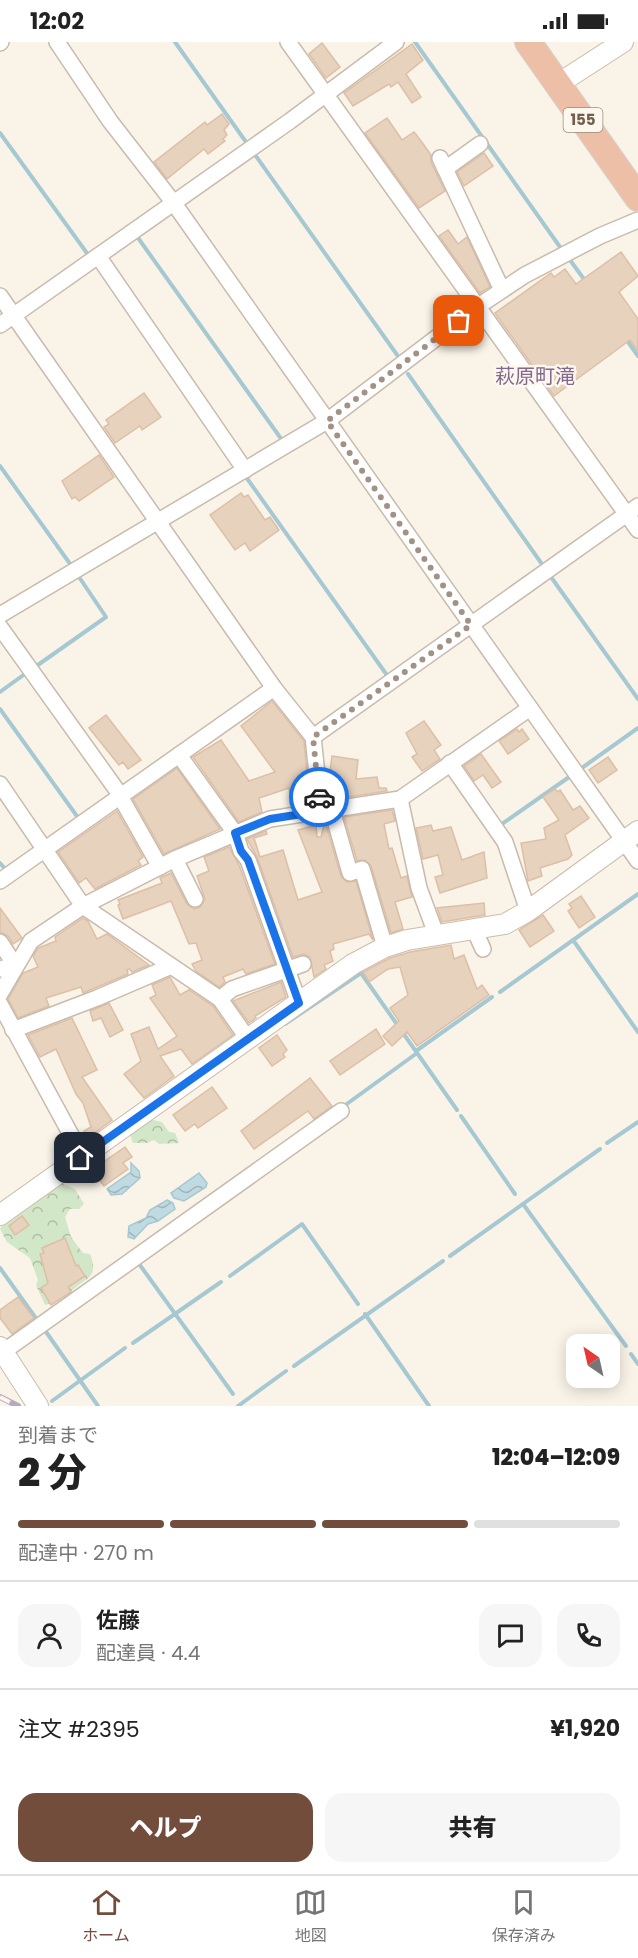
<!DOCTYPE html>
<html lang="ja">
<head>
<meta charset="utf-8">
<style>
	body { margin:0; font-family:Poppins,"Noto Sans JP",sans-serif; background:#f6f6f6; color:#222; height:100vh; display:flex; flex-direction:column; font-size:22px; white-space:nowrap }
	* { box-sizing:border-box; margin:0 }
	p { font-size:20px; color:#767676 }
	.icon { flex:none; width:33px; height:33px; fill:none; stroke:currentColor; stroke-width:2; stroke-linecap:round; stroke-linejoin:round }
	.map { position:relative; height:1364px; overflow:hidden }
	.side { display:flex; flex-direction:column; background:#fff; flex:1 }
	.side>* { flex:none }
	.needle { width:39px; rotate:326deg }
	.controls { position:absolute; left:566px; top:1292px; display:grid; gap:12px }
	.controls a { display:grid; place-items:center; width:54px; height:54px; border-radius:12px; background:#fff; box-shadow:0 3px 15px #0003; font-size:30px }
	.pin { position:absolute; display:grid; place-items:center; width:51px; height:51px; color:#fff; margin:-26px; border-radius:12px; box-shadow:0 3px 9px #0006 }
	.courier { position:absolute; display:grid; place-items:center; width:60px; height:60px; margin:-30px; border:4px solid #1a73e8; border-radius:50%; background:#fff; color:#222; box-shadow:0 2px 8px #0007 }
	.headline em { font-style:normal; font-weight:800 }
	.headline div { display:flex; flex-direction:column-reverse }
	.headline { display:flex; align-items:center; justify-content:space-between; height:102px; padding:0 18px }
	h1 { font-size:39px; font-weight:800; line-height:45px }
	.bar { display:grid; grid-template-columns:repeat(4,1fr); gap:9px 6px; align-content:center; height:72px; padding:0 18px }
	.bar i { height:8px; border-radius:4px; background:#e0e0e0 }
	.bar .active { background:#734d3c }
	.bar p { grid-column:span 4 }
	.line { display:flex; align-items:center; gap:15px; padding:0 18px; border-top:2px solid #e0e0e0 }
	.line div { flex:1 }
	.round { display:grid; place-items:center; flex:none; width:63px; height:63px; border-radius:18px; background:#f6f6f6 }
	.button { display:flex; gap:12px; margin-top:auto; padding:12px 18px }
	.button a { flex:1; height:69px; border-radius:18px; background:#734d3c; color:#fff; font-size:24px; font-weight:800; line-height:69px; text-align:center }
	.button a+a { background:#f6f6f6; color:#222 }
	.status { display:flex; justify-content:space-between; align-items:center; height:42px; padding:0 30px; background:#fff; direction:ltr }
	.status svg { height:16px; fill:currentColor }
	.dock { display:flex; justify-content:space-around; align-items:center; height:84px; border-top:2px solid #e0e0e0; background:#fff; font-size:16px; color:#767676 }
	.dock a { display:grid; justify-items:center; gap:3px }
	.dock .active { color:#734d3c }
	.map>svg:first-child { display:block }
	.forest { fill:url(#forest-crowns) }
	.water { fill:url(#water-waves); stroke:#a6c8d2; stroke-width:1.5 }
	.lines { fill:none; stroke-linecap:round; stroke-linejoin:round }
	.stream { stroke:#a6c8d2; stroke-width:4 }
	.building { fill:#e7d2be; stroke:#ddbfa5; stroke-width:1.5 }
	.street-casing { stroke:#c8bbad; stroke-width:18 }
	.secondary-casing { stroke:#cbbcab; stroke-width:22 }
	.highway-casing { stroke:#d7d2ce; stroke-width:28 }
	.street { stroke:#fff; stroke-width:15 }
	.secondary { stroke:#fff; stroke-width:20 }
	.highway { stroke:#edbfa7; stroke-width:26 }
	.rail-casing { stroke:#b8a8c3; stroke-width:6 }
	.rail { stroke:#fdf8ee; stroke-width:4; stroke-dasharray:11; stroke-linecap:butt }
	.done { stroke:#a19285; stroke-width:6; stroke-dasharray:0 10.8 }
	.route { stroke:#1a73e8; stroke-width:8 }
	.labels { text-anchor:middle; stroke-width:5; stroke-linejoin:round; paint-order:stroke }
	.shield { fill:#fdf8ee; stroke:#9b8c7f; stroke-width:1.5 }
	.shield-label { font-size:15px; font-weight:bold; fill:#715e4f }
	.quarter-label { font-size:20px; fill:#83678d; stroke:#fdf8ee }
</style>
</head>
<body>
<div class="status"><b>12:02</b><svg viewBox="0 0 49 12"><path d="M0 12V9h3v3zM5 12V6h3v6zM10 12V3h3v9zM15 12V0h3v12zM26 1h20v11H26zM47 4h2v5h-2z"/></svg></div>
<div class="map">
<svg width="638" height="1364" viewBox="0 0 638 1364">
	<defs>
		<pattern id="forest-crowns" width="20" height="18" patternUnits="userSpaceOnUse" patternTransform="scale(1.5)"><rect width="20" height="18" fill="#d2e6c8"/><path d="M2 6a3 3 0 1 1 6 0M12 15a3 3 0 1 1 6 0" fill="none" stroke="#afbea5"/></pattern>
		<pattern id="water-waves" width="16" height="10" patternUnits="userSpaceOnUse" patternTransform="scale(1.5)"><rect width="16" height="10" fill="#bfdae1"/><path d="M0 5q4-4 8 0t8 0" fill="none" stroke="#a0b4b9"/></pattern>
	</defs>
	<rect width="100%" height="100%" fill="#faf4e8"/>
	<!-- forest -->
	<g class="forest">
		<polygon points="149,1077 162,1080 169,1090 175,1091 179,1101 159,1102 154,1098 147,1101 133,1101 129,1090"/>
		<path d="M61,1141L75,1147L84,1162L79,1167H70L65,1175L71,1195L83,1211L90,1212C99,1234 88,1235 75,1246C64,1255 59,1259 45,1263L36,1243L38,1238L30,1216L7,1200L0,1187L3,1181Z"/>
	</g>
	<!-- water -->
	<g class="water">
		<polygon points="131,1121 139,1129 140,1136 122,1152 111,1153 107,1147 131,1130"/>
		<polygon points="199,1131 207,1141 206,1145 184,1159 174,1156 171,1151"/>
		<polygon points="167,1158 173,1161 175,1167 158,1179 148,1182 134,1197 128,1195 129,1184 146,1176 150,1168"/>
	</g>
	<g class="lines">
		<!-- stream -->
		<g class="stream">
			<polyline points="175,0 246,100"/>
			<polyline points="415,0 560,205"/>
			<polyline points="0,91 89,214"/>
			<polyline points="253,110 400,317"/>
			<polyline points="136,193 282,398"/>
			<polyline points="570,218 586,240"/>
			<polyline points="626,297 638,314"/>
			<polyline points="408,332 544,525"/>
			<polyline points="0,424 73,526"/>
			<polyline points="246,435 389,636"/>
			<polyline points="551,535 638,657"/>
			<polyline points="35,625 106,575 77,532"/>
			<polyline points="0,650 29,629"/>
			<polyline points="0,667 79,777"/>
			<polyline points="579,728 638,686"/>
			<polyline points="499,784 572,733"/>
			<polyline points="0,821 6,828"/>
			<polyline points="573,898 638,990"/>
			<polyline points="500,950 638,852"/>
			<polyline points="285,982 361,931 457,1068"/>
			<polyline points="416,1009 492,955"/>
			<polyline points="344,1064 417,1011"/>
			<polyline points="461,1074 515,1152"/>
			<polyline points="607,1101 638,1080"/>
			<polyline points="523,1162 626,1304"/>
			<polyline points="450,1214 600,1107"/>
			<polyline points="137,1219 233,1352"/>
			<polyline points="0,1226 35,1275"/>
			<polyline points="230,1234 302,1182 358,1262"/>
			<polyline points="365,1272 429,1364"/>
			<polyline points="44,1287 98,1364"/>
			<polyline points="133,1301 221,1240"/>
			<polyline points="631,1312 638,1322"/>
			<polyline points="294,1324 443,1219"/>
			<polyline points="52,1359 125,1306"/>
			<polyline points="238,1364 286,1329"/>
		</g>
	</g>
	<!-- building -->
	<g class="building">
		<polygon points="322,1 340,25 326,36 309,12"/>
		<polygon points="412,2 423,18 406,32 421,55 412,61 398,40 391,45 389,42 353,64 344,51"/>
		<polygon points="222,72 229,82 224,88 227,93 223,97 225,99 208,112 204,107 167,137 154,120 205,80 207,83"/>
		<polygon points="387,76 402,98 414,90 421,99 431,113 431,120 445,149 419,166 365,91"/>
		<polygon points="484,111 493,124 464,144 457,130"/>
		<polygon points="448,188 458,202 467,195 490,245 480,251 439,194"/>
		<polygon points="621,210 638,234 619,250 638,277 638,309 630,298 554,354 495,271 551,231 554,235 565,227 576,242"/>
		<polygon points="144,351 161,375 142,388 140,384 115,401 104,385 109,382 106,378"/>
		<polygon points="99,413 114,435 79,459 75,455 72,457 62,439"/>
		<polygon points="241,451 244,455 248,453 265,478 270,475 279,488 250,509 245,501 235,508 210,473"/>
		<polygon points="272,659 304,699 310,761 292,764 289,746 259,756 262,770 239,780 193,715 221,698 249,739 275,730 241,684"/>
		<polygon points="106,673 141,718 128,727 123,720 119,723 89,686"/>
		<polygon points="424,679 441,703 434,708 440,717 422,729 412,715 417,712 406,691"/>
		<polygon points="517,687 519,690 522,687 529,697 508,712 499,699"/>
		<polygon points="481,712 501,740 492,746 483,733 474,739 464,724"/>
		<polygon points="332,714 358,718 356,737 377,735 379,746 386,746 387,749 330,758 328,744"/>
		<polygon points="608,715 617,728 598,741 589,728"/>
		<polygon points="177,726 220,787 164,812 133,757"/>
		<polygon points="555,747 558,750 560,748 573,768 580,764 589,776 565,793 572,813 568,817 540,826 542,834 528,839 521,801 546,797 544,786 559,778 543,755"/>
		<polygon points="392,768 395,779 384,782 389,807 392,806 401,836 407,834 412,855 395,860 403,887 391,891 371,824 365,818 357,819 344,775"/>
		<polygon points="117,769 143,815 138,819 141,823 95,847 86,836 79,841 58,810"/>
		<polygon points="325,779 341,834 347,840 356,839 373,898 369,892 333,902 334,907 330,909 333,919 324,923 326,927 314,935 310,915 304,912 293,915 257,815 247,797 266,789 267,792 254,796 260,815 283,808 298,858 322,850 298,788 316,783 317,795 321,795"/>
		<polygon points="431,783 433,789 451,785 462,818 484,810 487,836 440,851 435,835 443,833 438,813 423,817 416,786"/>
		<polygon points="229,805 239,823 275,922 246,932 243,927 223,935 225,940 219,945 196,929 192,922 202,918 196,901 189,902 171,859 123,877 118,863 120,862 118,858 162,841 160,836 171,831 187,862 194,867 200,865 205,857 197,834 209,829 204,815"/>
		<polygon points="581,854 595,875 579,886 568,869 572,866 569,862"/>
		<polygon points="484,861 485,873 442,880 437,866"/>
		<polygon points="0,866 22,896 13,902 8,894 0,890"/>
		<polygon points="543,873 554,889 530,905 519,888"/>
		<polygon points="83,876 88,879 97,897 107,892 149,923 132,930 129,927 127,928 128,932 83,951 81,945 46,956 49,964 18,976 8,957 23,931 38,925 33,914 38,906 56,899 55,895"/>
		<polygon points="451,903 454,917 464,913 477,947 482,943 489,953 417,1004 407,990 392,1004 383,994 399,979 390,966 408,953 400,925 388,927 369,940 363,930 390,916 410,910"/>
		<polygon points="170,935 180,953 189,948 213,964 233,993 192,1022 181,1007 160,1014 174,1034 144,1056 124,1032 141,1019 131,992 149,985 158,1007 177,994 150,956 156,953 152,943"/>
		<polygon points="281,940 286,955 255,974 256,976 249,981 233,959"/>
		<polygon points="109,961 123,988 110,995 101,976 93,979 90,969"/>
		<polygon points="72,976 97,1028 82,1035 112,1078 88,1096 84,1089 91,1085 83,1061 76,1052 56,1007 40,1015 28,993"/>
		<polygon points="376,987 385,1002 340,1033 330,1019"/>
		<polygon points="277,993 287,1008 283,1012 285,1015 272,1024 259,1006"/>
		<polygon points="310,1036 332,1064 314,1077 308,1069 254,1107 241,1089"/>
		<polygon points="212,1045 227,1066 198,1086 195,1082 185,1089 173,1073"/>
		<polygon points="125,1105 132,1115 123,1121 128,1127 104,1144 92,1128"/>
		<polygon points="22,1174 29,1183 15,1193 9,1184"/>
		<polygon points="65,1196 76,1224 78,1223 85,1234 68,1245 71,1250 51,1263 41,1246 48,1241 40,1212 44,1211 42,1206"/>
		<polygon points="18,1255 34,1276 12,1292 0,1276 0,1268"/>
	</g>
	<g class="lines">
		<defs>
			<g id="street">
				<polyline points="57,0 110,79 173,160 638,819"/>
				<polyline points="288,0 638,488"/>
				<polyline points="0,1 1,0"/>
				<polyline points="440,116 502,248"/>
				<polyline points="445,127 480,102"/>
				<polyline points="98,214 245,428"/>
				<polyline points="0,254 274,646 313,695 321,769"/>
				<polyline points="0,283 290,79 396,0"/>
				<polyline points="0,573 327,379 477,265 525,233 600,194 638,178"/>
				<polyline points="0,585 116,747 160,825"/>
				<polyline points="313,695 638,464"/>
				<polyline points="179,713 235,791 241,809 248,818 299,961"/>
				<polyline points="450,721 505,800 528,869"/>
				<polyline points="0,742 83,864 175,817 270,777 400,757 530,666"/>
				<polyline points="400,757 419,846 436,892"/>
				<polyline points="332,768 350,831 362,827 385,905"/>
				<polyline points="175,817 195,857"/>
				<polyline points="0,839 274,646"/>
				<polyline points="474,887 483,907"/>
				<polyline points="0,900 15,923 0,927"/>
				<polyline points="0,952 31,899 83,864 220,957 248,997"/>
				<polyline points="220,957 232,947 303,922"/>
				<polyline points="0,962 83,1115"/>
				<polyline points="13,988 97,956 169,925"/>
				<polyline points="3,1310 341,1069"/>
			</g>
			<g id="secondary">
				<polyline points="558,42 623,0"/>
				<polyline points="0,1173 353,922 385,905 407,898 505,882 528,869 638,789"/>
				<polyline points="0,1305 38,1364"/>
			</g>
			<polyline id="highway" points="528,0 638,156"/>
		</defs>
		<!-- street casing -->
		<use href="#street" class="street-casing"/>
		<!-- secondary casing -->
		<use href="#secondary" class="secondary-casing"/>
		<!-- highway casing -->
		<use href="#highway" class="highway-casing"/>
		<!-- street -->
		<use href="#street" class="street"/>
		<!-- secondary -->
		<use href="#secondary" class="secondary"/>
		<!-- highway -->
		<use href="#highway" class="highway"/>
		<defs>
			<polyline id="rail" points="0,1355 18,1364"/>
		</defs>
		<!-- rail casing -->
		<use href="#rail" class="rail-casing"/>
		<!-- rail -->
		<use href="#rail" class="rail"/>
	</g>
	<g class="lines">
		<!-- done -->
		<polyline class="done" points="319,755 313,695 471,583 327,379 459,279"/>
		<!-- route -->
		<polyline class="route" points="80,1116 299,961 248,818 241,809 235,791 270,777 321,769 319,755"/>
	</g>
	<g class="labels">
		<!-- shield labels -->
		<rect class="shield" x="563.5" y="66" width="39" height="24" rx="4.5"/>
		<g class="shield-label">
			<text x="583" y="83">155</text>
		</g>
		<!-- quarter labels -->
		<g class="quarter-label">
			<text x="535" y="341">萩原町滝</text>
		</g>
	</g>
</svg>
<div class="controls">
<a><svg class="needle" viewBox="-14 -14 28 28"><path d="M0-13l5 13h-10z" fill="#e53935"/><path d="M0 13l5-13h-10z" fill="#767676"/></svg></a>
</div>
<div class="pin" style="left:459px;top:279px;background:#ea580c"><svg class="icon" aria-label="bag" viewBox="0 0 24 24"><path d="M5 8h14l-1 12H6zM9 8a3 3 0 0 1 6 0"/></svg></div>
<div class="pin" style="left:80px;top:1116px;background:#1f2937"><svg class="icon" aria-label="home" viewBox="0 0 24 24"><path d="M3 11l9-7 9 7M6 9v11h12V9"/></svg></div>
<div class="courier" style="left:319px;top:755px"><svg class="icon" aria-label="car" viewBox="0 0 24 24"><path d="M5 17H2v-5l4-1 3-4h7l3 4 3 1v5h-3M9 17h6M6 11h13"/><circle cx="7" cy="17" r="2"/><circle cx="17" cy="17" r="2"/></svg></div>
</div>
<section class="side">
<div class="headline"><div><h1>2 分</h1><p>到着まで</p></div><em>12:04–12:09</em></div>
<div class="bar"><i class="active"></i><i class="active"></i><i class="active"></i><i></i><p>配達中 · 270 m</p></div>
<div class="line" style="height:108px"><a class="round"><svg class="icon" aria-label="person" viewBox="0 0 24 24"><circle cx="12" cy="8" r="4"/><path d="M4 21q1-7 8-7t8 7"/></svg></a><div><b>佐藤</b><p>配達員 · 4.4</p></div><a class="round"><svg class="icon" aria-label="chat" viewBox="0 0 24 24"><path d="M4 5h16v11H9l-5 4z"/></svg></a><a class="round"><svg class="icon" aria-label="phone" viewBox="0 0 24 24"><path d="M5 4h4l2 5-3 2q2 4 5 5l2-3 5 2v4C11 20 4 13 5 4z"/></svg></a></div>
<div class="line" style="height:78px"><div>注文 #2395</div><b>¥1,920</b></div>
<div class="button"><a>ヘルプ</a><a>共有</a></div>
</section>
<nav class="dock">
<a class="active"><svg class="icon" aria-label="home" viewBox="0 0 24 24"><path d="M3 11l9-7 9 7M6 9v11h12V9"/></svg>ホーム</a>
<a><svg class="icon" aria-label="map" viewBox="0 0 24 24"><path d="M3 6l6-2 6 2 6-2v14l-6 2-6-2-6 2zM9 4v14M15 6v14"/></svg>地図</a>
<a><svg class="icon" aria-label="saved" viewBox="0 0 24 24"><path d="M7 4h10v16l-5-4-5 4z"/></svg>保存済み</a>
</nav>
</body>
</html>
